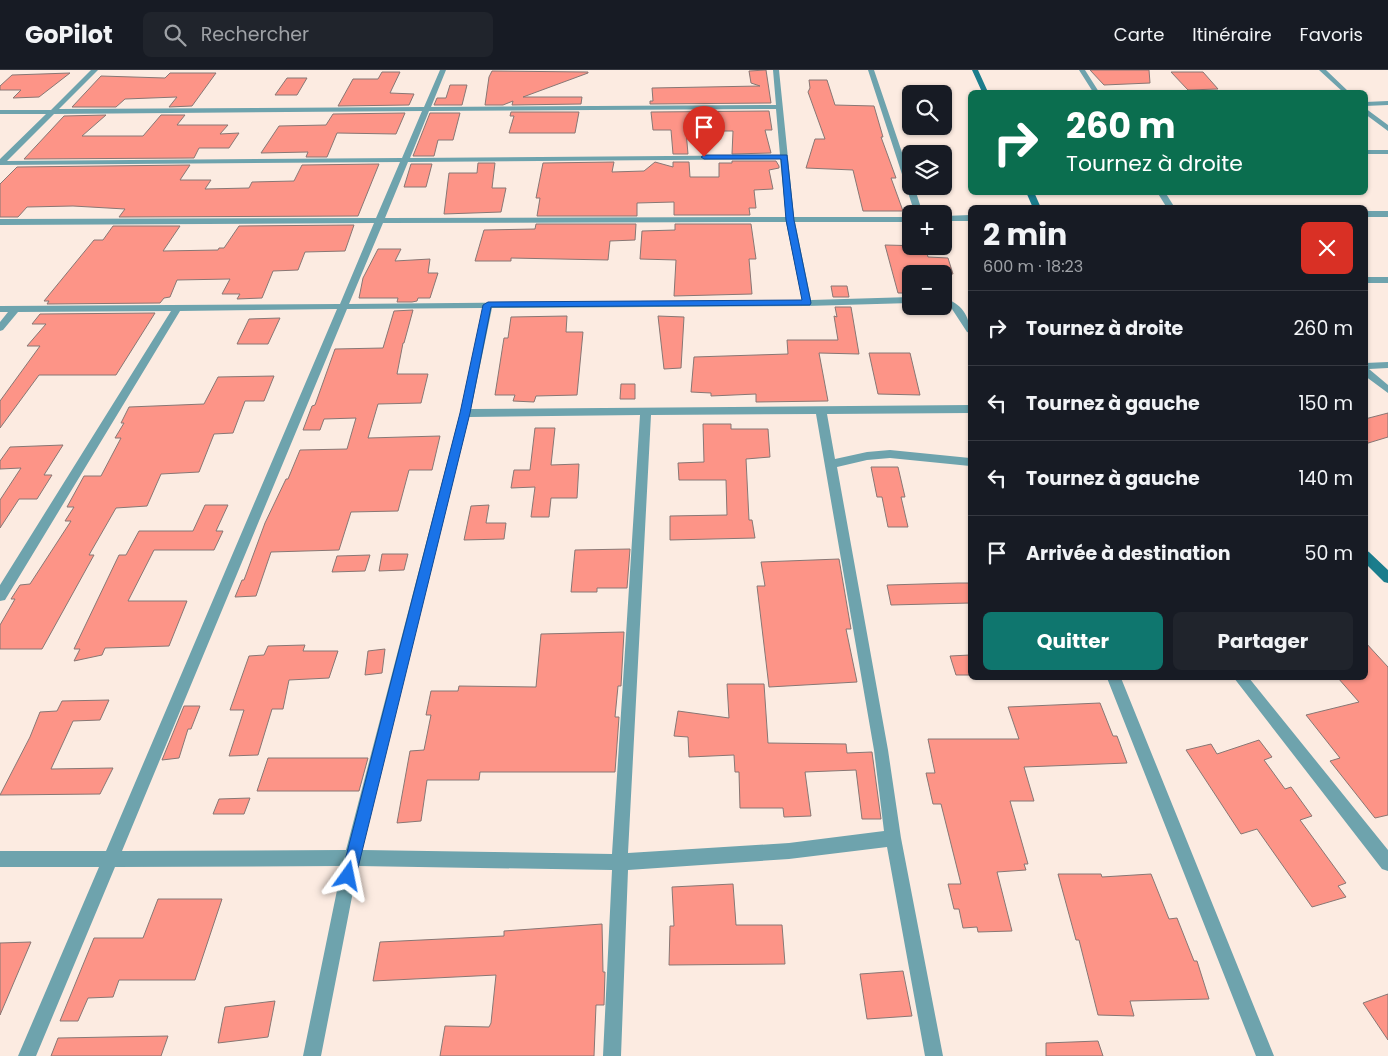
<!DOCTYPE html>
<html lang="fr">
<head>
<meta charset="utf-8">
<style>
	body { margin:0; font-family:Poppins,sans-serif; background:#20242c; color:#f1f3f6; height:100vh; display:flex; flex-direction:column; font-size:19px; white-space:nowrap }
	* { box-sizing:border-box; margin:0 }
	p { font-size:16px; color:#9ea1a6 }
	.icon { flex:none; width:28px; height:28px; fill:none; stroke:currentColor; stroke-width:2; stroke-linecap:round; stroke-linejoin:round }
	.map { position:relative; flex:1; overflow:hidden }
	.side { position:absolute; left:968px; top:135px; width:400px; height:475px; display:flex; flex-direction:column; background:#171b24; border-radius:8px; box-shadow:0 1px 4px #0004 }
	.side>* { flex:none }
	.hud { position:absolute; left:968px; top:20px; width:400px; height:105px; border-radius:8px; box-shadow:0 1px 4px #0004; background:#0b6e4f; color:#fff; overflow:hidden }
	.fabs { position:absolute; left:902px; top:15px; display:grid; gap:10px }
	.fabs a { display:grid; place-items:center; width:50px; height:50px; border-radius:8px; background:#171b24; box-shadow:0 1px 4px #0004; font-size:25px }
	.pin { position:absolute; display:grid; place-items:center; width:42px; height:42px; color:#fff; margin:-51px -21px; border-radius:50% 50% 50% 0; rotate:-45deg; box-shadow:0 0 5px #0007 }
	.pin .icon { rotate:45deg }
	.me { position:absolute; width:55px; margin:-28px; rotate:12deg; stroke-linejoin:round; filter:drop-shadow(0 0 4px #0008) }
	.turn { display:flex; align-items:center; gap:18px; height:105px; padding:0 15px; font-size:22px }
	.turn .icon { width:65px; height:65px; stroke-width:2.5 }
	.turn b { display:block; font-size:35px; line-height:42px }
	.round { display:grid; place-items:center; flex:none; width:52px; height:52px; border-radius:8px; background:#20242c }
	.summary { display:flex; align-items:center; justify-content:space-between; height:85px; padding:0 15px }
	h1 { font-size:30px; font-weight:700; line-height:38px }
	.cta { display:flex; gap:10px; margin-top:auto; padding:10px 15px }
	.cta a { flex:1; height:58px; border-radius:8px; background:#0f766e; color:#fff; font-size:20px; font-weight:700; line-height:58px; text-align:center }
	.cta a+a { background:#20242c; color:#f1f3f6 }
	ul { padding:0; list-style:none }
	li { display:flex; align-items:center; gap:15px; height:75px; padding:0 15px; border-top:1px solid #363941 }
	li div { flex:1 }
	li b { display:block; font-size:19px }
	li em { font-style:normal }
	header { display:flex; align-items:center; gap:30px; box-sizing:border-box; height:70px; padding:0 25px; background:#171b24; border-bottom:1px solid #363941 }
	header strong { font-size:24px }
	nav { display:flex; gap:28px; margin-inline-start:auto; font-size:18px }
	.search { width:350px; height:45px; background:#20242c; display:flex; align-items:center; gap:12px; box-sizing:border-box; padding:0 18px; border-radius:8px; color:#9ea1a6; font-size:19px }
	.map>svg:first-child { display:block }
	.building { fill:#fd9487; stroke:#887774 }
	.lines { fill:none; stroke-linecap:round; stroke-linejoin:round }
	.street { fill:#6ea3ad; fill-rule:evenodd }
	.secondary { fill:#1b7d8c; fill-rule:evenodd }
	.route { fill:#1a73e8; stroke:#114b97 }
</style>
</head>
<body>
<header>
<strong>GoPilot</strong>
<div class="search"><svg class="icon" aria-label="search" viewBox="0 0 24 24"><circle cx="10" cy="10" r="6"/><path d="M15 15l6 6"/></svg>Rechercher</div>
<nav><a>Carte</a><a>Itinéraire</a><a>Favoris</a></nav>
</header>
<div class="map">
<svg width="1388" height="986" viewBox="0 0 1388 986">
	<rect width="100%" height="100%" fill="#fcebe1"/>
	<path class="building" d="M766,0L771,33L650,34V31H653L652,18L760,16L751,13L749,1Z
		M1090,0H1149L1150,13L1104,15Z
		M492,1L588,2V3L523,27H582L581,34L512,35L513,31L503,35H485L489,7Z
		M382,2H400L390,23L414,24L409,35L338,36L353,9H378Z
		M1171,2H1203L1218,19L1188,20Z
		M70,3L39,27L13,28L21,20H0V16L12,5Z
		M170,3H216L192,36L169,37L177,27L125,29L116,37H72L101,6L165,8Z
		M287,8H307L297,25H275Z
		M809,10H827L835,35L874,36L883,67H881L896,108H891L903,141H863L853,100L806,98L815,69H825L808,22L810,18Z
		M450,15H467L462,35H434L437,28H446Z
		M769,41L772,60H765L771,83L732,84L733,61H686L688,84H673L671,60H653L651,42Z
		M511,42H579L575,63H509L514,46H510Z
		M405,43L396,64L337,63L327,87H306L308,82L261,83L279,56L326,55L333,44Z
		M430,43H460L453,70H438L434,86H413Z
		M106,45L82,66H143L161,45H185L177,55H228L220,64L239,63L229,78H199L194,88L24,89L64,46Z
		M732,91H776L779,96V98L769,100L773,119L754,120L756,138H749L750,145H674V132L637,133V146H537L540,128H536L543,93L614,92L612,102L644,101L655,92L673,97V92H689L690,107H719V93H732Z
		M478,93H495L492,118H506L501,142L444,144L449,103H477Z
		M379,94L358,146L119,147L125,139L73,136L27,137L18,147H0V114L17,97L190,95L180,110H211L205,119L249,118L252,112L294,111L302,95Z
		M411,94H432L426,117H404Z
		M536,154H636L635,170L610,171L608,190L511,188V191H475L484,160L535,159Z
		M675,154H751L756,189H749L752,224L674,226L676,190L640,189L642,161L675,160Z
		M354,155L345,181L305,182L298,200L273,201L262,228L237,229L240,224H222L230,209L177,210L170,227L164,228L160,233L47,234L49,231H44L94,170H103L113,156H180L163,181L218,180L219,178H224L239,156Z
		M885,175L925,176L928,187L948,188L953,204H911V223H898Z
		M378,179H401L395,191L430,189L428,203H438L430,228H418L417,231L412,232H397L398,228H359L363,208Z
		M831,216H847L849,227H833Z
		M835,237H851L859,284L819,283L828,331L756,332V324L711,326V323L691,322L694,287L788,284L787,270H838L834,246L837,247Z
		M413,240L404,273H403L397,304H428L421,333L378,334L368,368L440,366L432,400H409L398,441L351,442L339,480L271,482L256,526L235,527L242,510H244L265,453L286,409H288L300,380L347,379L356,348L324,349L320,360H303L312,336L315,335L335,279L383,278L394,241Z
		M155,243L116,305H39L0,358V331L40,276H27L46,254H32L40,244Z
		M567,246L566,262H583L577,325L536,326L534,332L513,331L515,325H495L504,268H508L511,247Z
		M658,246L684,247L681,298L664,299Z
		M280,248L268,274H237L249,249Z
		M869,283H910L920,325L878,324Z
		M274,306L264,331H245L233,363L214,364L199,402L161,404L147,436L116,438L89,485H94L42,579H0V555L15,529H11L20,515L30,514L71,451H65L74,437H67L84,406H101L121,368H115L124,353H121L129,337L204,334L218,307Z
		M621,314H635V329H620Z
		M1388,343V367L1365,374V349Z
		M703,354H731V359H768L770,387L746,389L749,450H752L755,468L670,470V446L727,445L726,410H679L678,393L704,392Z
		M535,358H555L551,395L579,394L577,428H551L549,447H531L535,417L511,418L514,400H530Z
		M63,375L44,405H52L37,429H19L0,458V430L21,398L0,399V391L10,377Z
		M871,397H898L905,427H901L908,457H888L882,427H877Z
		M205,435H228L216,461H223L214,480H154L128,531H187L169,576L105,578L102,585L74,591L80,579H74L119,485H126L139,461H193Z
		M489,435L486,453H506L504,469L464,470L471,436Z
		M630,479L627,518H597V522H571L575,480Z
		M382,484H408L404,500L379,501Z
		M370,485L365,501L332,502L337,486Z
		M839,489L851,559H846L857,612L769,617L757,516H765L761,492Z
		M958,513H970V533L891,535L887,515Z
		M624,562L621,616H618L615,647H619L615,702H480L479,710H427L421,751L397,753L410,681L424,680L431,645H426L431,621H458L459,616L536,617L541,564Z
		M1365,572L1388,597V745L1375,748L1330,691L1340,688L1306,645L1359,632L1338,608H1365Z
		M305,575L303,581H338L329,608L289,610L283,639H272L258,685L229,686L244,640H230L249,586L264,585L268,576Z
		M385,579L382,603L365,605L368,581Z
		M970,585V605H956L950,586Z
		M727,614H764L768,673L846,674L847,683L872,682L881,749H862L856,700L805,702L811,746L784,747L783,738H740L739,702H735L734,685L689,687L688,667L674,666L678,641L729,648Z
		M109,630L100,650L73,651L51,699L113,698L100,724L0,725L30,667L40,642L57,641L62,631Z
		M1100,633L1113,666H1117L1127,693L1024,697L1034,731H1010L1028,794H1024L1026,800L997,802L1012,861L978,862L977,857L963,858L959,839H954L948,814H961L941,734H933L926,703H935L928,669H1019L1008,637Z
		M184,636H200L191,659H188L179,688L162,690Z
		M1259,670L1272,687L1264,690L1285,719L1291,717L1312,746L1300,750L1346,813L1338,816L1346,827L1312,837L1257,759L1241,764L1186,680L1211,674L1217,684Z
		M268,688H368L359,721H257Z
		M250,728L244,744H213L219,729Z
		M1058,804H1101L1102,807L1151,804L1169,849L1177,848L1194,891H1197L1209,929L1130,931L1134,946L1098,945L1079,870H1076Z
		M733,814L736,855H782L785,894L669,895L670,856H674L672,817Z
		M158,829H222L195,910H119L113,927L88,928L78,951H60L94,868H143Z
		M602,854L603,902H605L604,935H596L594,986H440L445,956L489,957L491,953L496,905L373,911L380,872L504,866V861Z
		M31,872L0,945V873Z
		M903,901L912,946L867,949L860,904Z
		M1388,924V970L1363,933Z
		M275,931L268,967L218,973L225,937Z
		M168,966L161,986H51L58,968Z
		M1098,971L1103,986H1046V973Z"/>
	<g class="lines">
		<path class="street" d="M91,0H98L59,39L424,37L440,0H446L431,37L776,35L773,0H779L794,147H911V152H795L811,230L911,227V233L807,236L492,238L471,339L970,335V343L827,344L835,389L867,382L890,380L970,388V396L890,388L867,390L837,397L888,680L901,768L943,986H925L887,777L789,789L628,800L621,986H603L612,800L358,796L321,986H303L342,796L115,797L36,986H18L99,797H0V781H106L337,239L180,241L5,530L0,531V515L171,241L18,242L3,260L0,261V252L8,242H0V236L340,234L374,153L0,155V149L376,148L400,92L0,95V89L46,44H0V40H51ZM776,39L780,85L410,88L429,41ZM422,41L402,88L7,91L54,44ZM780,89L786,147L385,148L408,92ZM786,152L802,230L349,234L383,153ZM483,238L460,343L346,780L122,781L347,239ZM816,344L874,680L884,761L789,773L628,783L651,345ZM640,345L612,784L362,780L469,347Z
			M868,0H874L911,109V116H914L923,144H915Z
			M1079,0H1085L1099,22H1093Z
			M1319,0H1326L1349,22H1343Z
			M1388,31V35L1365,36V32Z
			M1365,38L1388,55V61L1365,44Z
			M1365,80H1388V84H1365Z
			M1157,122H1165L1175,138H1167Z
			M1365,141H1388V147H1365Z
			M970,145V151H944V146Z
			M1365,207H1388V213H1365Z
			M944,228C961,233 970,246 970,263L967,262L952,239L944,235Z
			M1388,292V298L1369,299L1388,315V323L1365,306V293Z
			M1107,608H1121L1274,986H1256Z
			M1234,608H1249L1388,780V801L1382,799Z"/>
		<path class="secondary" d="M972,0H978L988,22H982Z
			M1026,122H1034L1041,138H1033Z
			M1365,480L1369,482L1388,500V513L1384,512L1365,493Z"/>
	</g>
	<path class="route" d="M787,85L794,150L811,233L810,235L491,237L470,343L356,806L353,811L348,813L343,811L341,806L460,343L483,235L488,232L802,230L786,150L781,89H704L701,87L704,85Z"/>
</svg>
<div class="fabs">
<a><svg class="icon" aria-label="search" viewBox="0 0 24 24"><circle cx="10" cy="10" r="6"/><path d="M15 15l6 6"/></svg></a>
<a><svg class="icon" aria-label="layers" viewBox="0 0 24 24"><path d="M12 4l9 5-9 5-9-5zM3 14l9 5 9-5"/></svg></a>
<a>+</a>
<a>−</a>
</div>
<div class="pin" style="left:704px;top:87px;background:#d93025"><svg class="icon" aria-label="arrive" viewBox="0 0 24 24"><path d="M6 21V4h12l-3 4 3 4H6"/></svg></div>
<svg class="me" style="left:348px;top:806px" viewBox="-20 -20 40 40"><path d="M0-17L14 15 0 8-14 15z" fill="#1a73e8" stroke="#fff" stroke-width="4"/></svg>
<div class="hud">
<div class="turn"><svg class="icon" aria-label="right" viewBox="0 0 24 24"><path d="M7 20v-9h11M14 6l5 5-5 5"/></svg><div><b>260 m</b>Tournez à droite</div></div>
</div>
<section class="side">
<div class="summary"><div><h1>2 min</h1><p>600 m · 18:23</p></div><a class="round" style="background:#d93025;color:#fff"><svg class="icon" aria-label="close" viewBox="0 0 24 24"><path d="M6 6l12 12M18 6L6 18"/></svg></a></div>
<ul>
<li><svg class="icon" aria-label="right" viewBox="0 0 24 24"><path d="M7 20v-9h11M14 6l5 5-5 5"/></svg><div><b>Tournez à droite</b></div><em>260 m</em></li>
<li><svg class="icon" aria-label="left" viewBox="0 0 24 24"><path d="M17 20v-9H6M10 6l-5 5 5 5"/></svg><div><b>Tournez à gauche</b></div><em>150 m</em></li>
<li><svg class="icon" aria-label="left" viewBox="0 0 24 24"><path d="M17 20v-9H6M10 6l-5 5 5 5"/></svg><div><b>Tournez à gauche</b></div><em>140 m</em></li>
<li><svg class="icon" aria-label="arrive" viewBox="0 0 24 24"><path d="M6 21V4h12l-3 4 3 4H6"/></svg><div><b>Arrivée à destination</b></div><em>50 m</em></li>
</ul>
<div class="cta"><a>Quitter</a><a>Partager</a></div>
</section>
</div>
</body>
</html>
